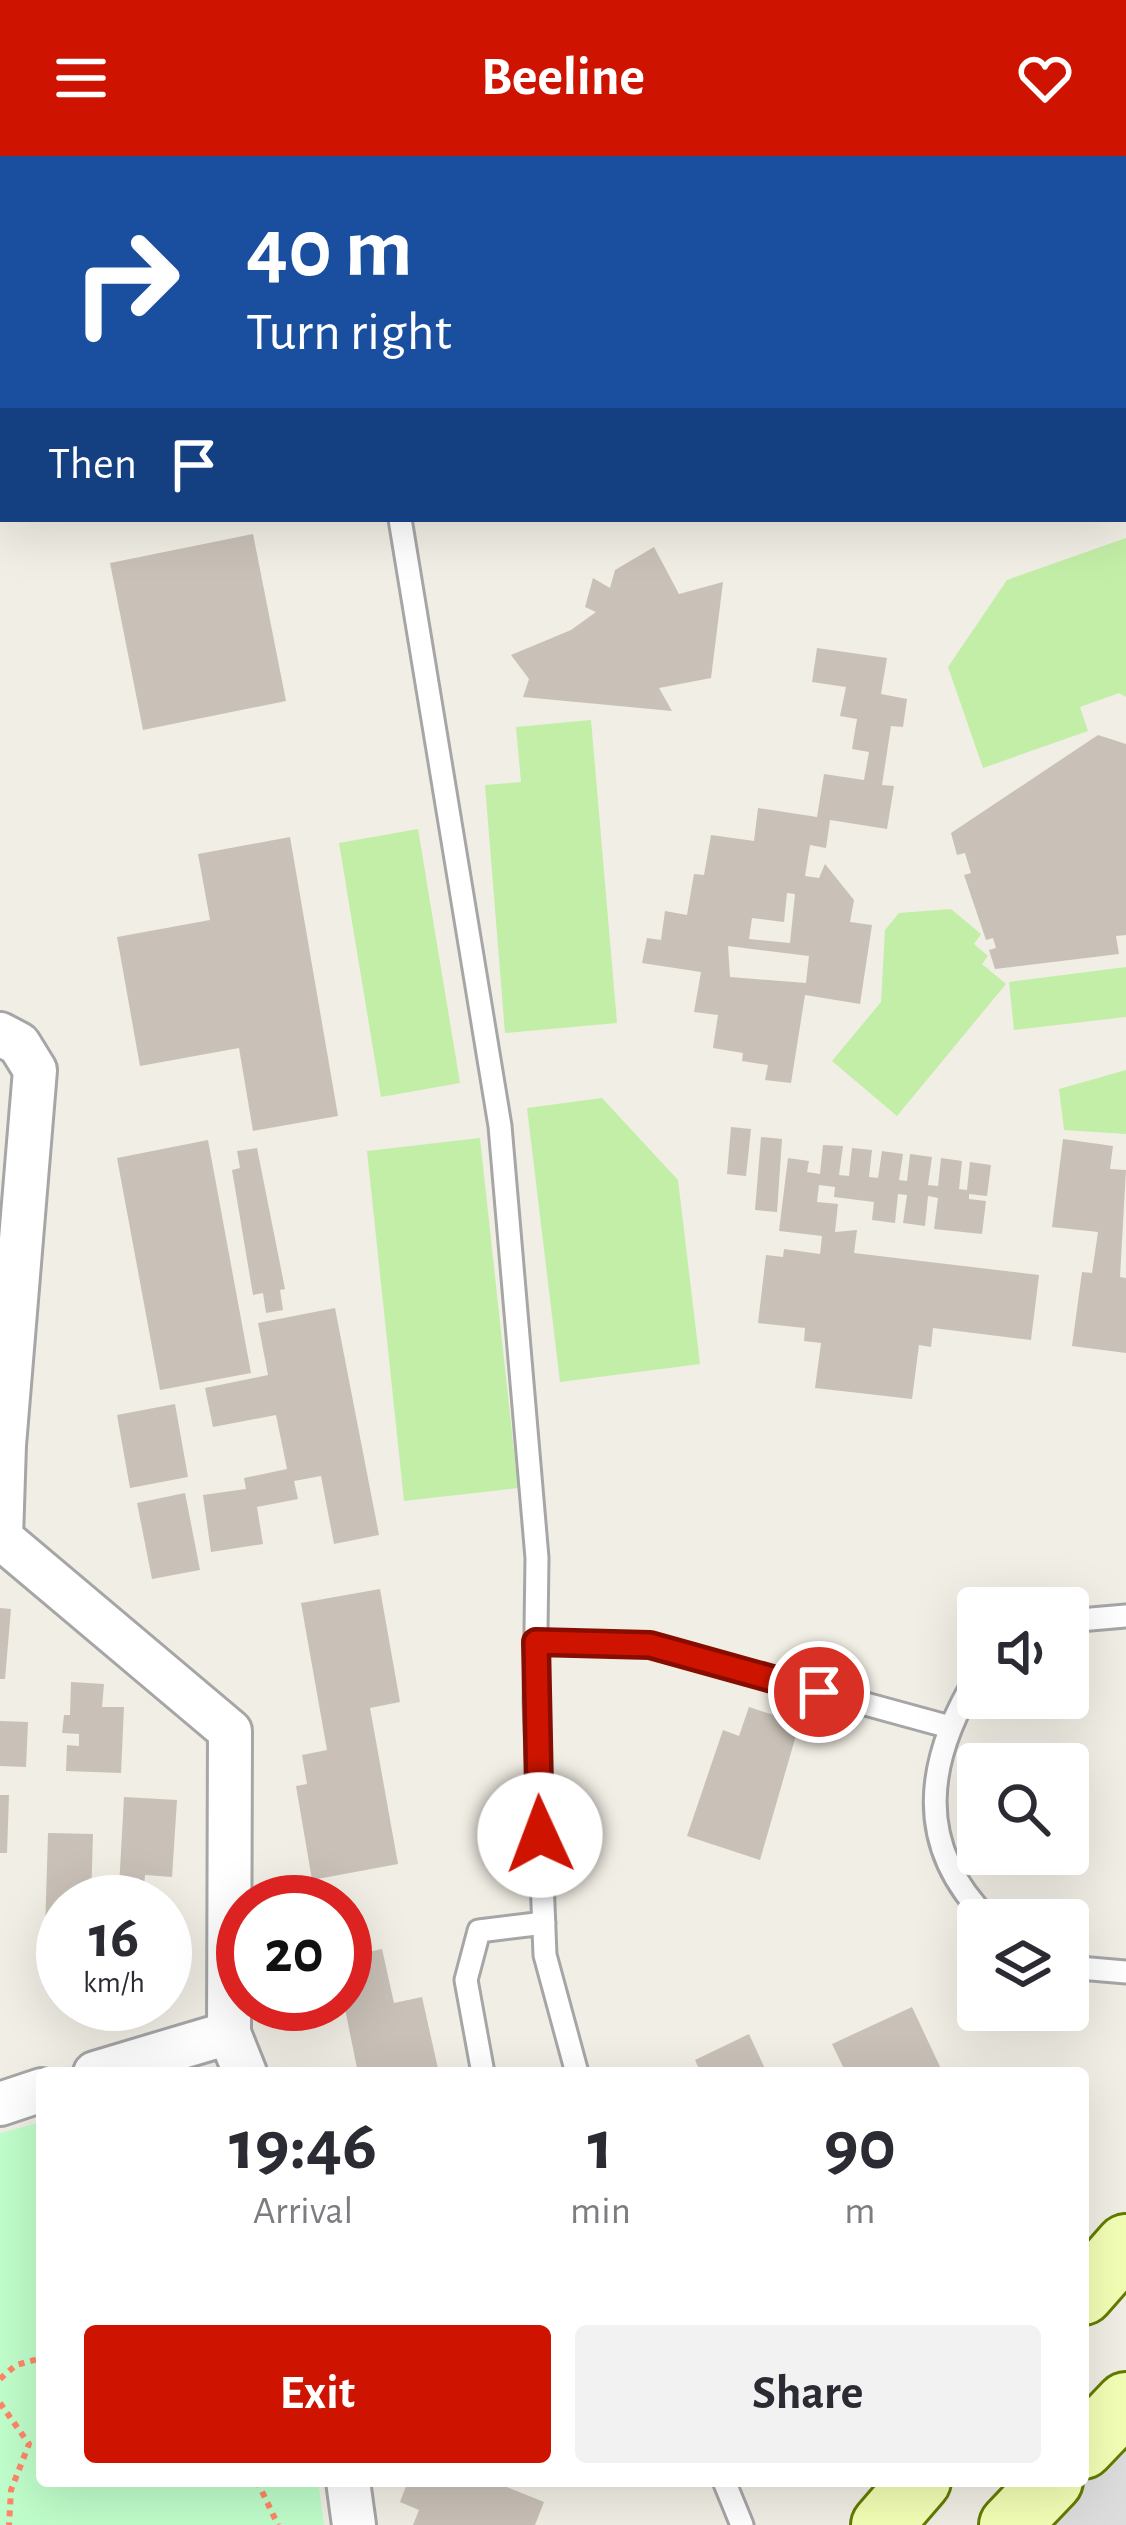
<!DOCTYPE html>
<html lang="en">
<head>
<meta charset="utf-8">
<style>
	body { margin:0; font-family:"Alegreya Sans",sans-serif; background:#f2f2f3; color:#2b2b33; height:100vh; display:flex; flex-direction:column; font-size:45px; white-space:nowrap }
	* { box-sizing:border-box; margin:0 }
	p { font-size:39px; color:#7c7c81 }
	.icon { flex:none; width:66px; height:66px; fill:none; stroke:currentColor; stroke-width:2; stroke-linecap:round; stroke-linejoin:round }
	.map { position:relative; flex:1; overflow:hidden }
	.details { position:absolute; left:36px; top:1911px; width:1053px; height:420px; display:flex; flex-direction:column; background:#fff; border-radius:12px; box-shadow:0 12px 48px #0002 }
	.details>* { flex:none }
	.hud { position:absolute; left:0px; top:0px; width:1128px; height:366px; box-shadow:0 12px 48px #0002; background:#1a4fa0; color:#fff; overflow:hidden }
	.buttons { position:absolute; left:957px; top:1431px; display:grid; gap:24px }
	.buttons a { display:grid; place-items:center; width:132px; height:132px; border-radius:12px; background:#fff; box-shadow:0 12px 48px #0002; font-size:60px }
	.speed { position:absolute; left:36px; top:1719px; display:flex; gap:24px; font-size:60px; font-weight:700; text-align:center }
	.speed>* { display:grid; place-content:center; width:156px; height:156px; border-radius:50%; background:#fff; box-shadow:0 12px 48px #0002; line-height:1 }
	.speed small { font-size:30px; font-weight:400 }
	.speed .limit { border:18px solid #d22; background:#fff; color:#111 }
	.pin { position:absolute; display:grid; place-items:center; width:102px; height:102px; color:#fff; margin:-51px; border:6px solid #fff; border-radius:50%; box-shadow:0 3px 12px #0007 }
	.me { position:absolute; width:132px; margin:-66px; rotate:358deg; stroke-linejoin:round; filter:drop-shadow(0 0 9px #0008) }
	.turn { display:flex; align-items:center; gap:42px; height:252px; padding:0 48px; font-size:54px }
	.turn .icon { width:156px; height:156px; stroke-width:2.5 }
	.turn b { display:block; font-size:84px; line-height:102px }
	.then { display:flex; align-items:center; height:114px; padding:0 48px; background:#0003; gap:24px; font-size:45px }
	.eta { display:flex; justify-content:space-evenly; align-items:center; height:204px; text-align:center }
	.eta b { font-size:72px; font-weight:700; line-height:84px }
	.primary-button { display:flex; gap:24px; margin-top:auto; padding:24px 48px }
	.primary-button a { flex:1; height:138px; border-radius:12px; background:#ce1400; color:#fff; font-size:48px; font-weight:700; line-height:138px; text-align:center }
	.primary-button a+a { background:#f2f2f3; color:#2b2b33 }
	header { display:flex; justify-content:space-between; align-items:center; height:156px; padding:0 48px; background:#ce1400; color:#fff; font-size:54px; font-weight:700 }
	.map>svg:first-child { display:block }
	.residential { fill:#dddcdc }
	.grass { fill:#c3eea7 }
	.park { fill:#bffdca }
	.building { fill:#c9c1b7; fill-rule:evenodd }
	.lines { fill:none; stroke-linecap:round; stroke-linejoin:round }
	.service-casing { stroke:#a6a6a6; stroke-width:27 }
	.minor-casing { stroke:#a6a6a6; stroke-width:48 }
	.secondary-casing { stroke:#627c00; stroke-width:66 }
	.path { stroke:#ff8667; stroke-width:6; stroke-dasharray:6 6; stroke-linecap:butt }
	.service { stroke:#fff; stroke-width:21 }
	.minor { stroke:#fff; stroke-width:42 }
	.secondary { stroke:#f3feb5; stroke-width:60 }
	.route-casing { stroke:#860d00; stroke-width:30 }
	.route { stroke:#ce1400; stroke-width:21 }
</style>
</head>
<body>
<header><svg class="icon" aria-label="menu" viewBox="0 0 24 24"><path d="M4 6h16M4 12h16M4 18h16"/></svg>Beeline<svg class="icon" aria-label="heart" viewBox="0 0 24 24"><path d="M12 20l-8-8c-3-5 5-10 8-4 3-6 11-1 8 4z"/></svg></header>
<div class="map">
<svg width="1126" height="2369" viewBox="0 0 1126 2369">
	<rect width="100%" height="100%" fill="#f1eee5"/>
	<path class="residential" d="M1126,2272V2369H1001L1053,2325H1083V2303Z"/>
	<path class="grass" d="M1126,382V541L1119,537L1080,551L1088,575L983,612L948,511L1007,424Z
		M591,564L617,867L505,877L485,629L521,626L516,571Z
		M418,673L460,927L381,941L339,687Z
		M951,753L981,778L974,788L988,800L982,808L1006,828L897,960L832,905L881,846L885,774L899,757Z
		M1126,811V861L1014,874L1009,826Z
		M1126,914V978L1064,974L1059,933Z
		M602,942L678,1024L700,1208L560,1226L527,952Z
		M480,982L518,1332L404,1345L367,995Z"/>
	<path class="park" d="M42,1966V2325H318L324,2369H0V1977Z"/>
	<path class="building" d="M253,378L286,545L143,574L110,407Z
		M654,391L679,438L723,426L711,522L659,532L672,555L523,541L529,523L511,499L571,474L596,456L585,451L593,422L610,432L615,414Z
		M817,492L887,502L881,538L907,543L903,571L891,570L882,629L894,630L887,673L830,664L826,692L810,689L805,720L819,722L825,708L854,744L850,766L872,769L860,848L805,839L791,927L765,924L768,909L742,905L743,897L713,892L718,859L694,856L701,816L642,807L647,782L661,784L665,755L687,759L694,718L704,719L711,679L754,685L758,652L817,661L824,618L864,624L869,596L852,593L857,563L840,560L846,531L812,526ZM787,737L795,738L790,787L749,783L752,762L784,766ZM728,790L809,800L806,827L730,821Z
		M1098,579L1126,588V779L1116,780L1119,798L995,813L989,794L996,792L993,782L986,784L964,719L971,717L965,697L957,699L951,677Z
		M290,681L338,960L253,975L239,892L140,910L117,781L210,764L198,698Z
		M731,971L751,973L746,1020L727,1018Z
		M761,981L782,983L777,1056L755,1054Z
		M1063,983L1113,990L1110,1013L1126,1014L1120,1121L1126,1122V1197L1072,1190L1082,1116L1092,1117L1098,1076L1052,1071Z
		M208,984L251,1217L160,1234L117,1002Z
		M823,989L843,990L839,1019L849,1020L852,992L872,994L869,1021L878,1022L882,995L903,998L899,1024L907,1025L910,998L932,1001L928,1029L938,1030L941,1002L962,1005L959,1033L967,1034L970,1006L991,1009L987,1040L969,1038V1043L986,1045L982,1078L934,1073L938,1042L928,1040L925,1070L903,1067L907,1039L898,1038L895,1067L872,1064L874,1046L834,1041L835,1031L819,1029L817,1046L838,1048L835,1076L857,1074L854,1097L1039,1119L1031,1184L933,1172L931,1191L919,1189L912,1243L815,1232L821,1187L804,1185L805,1172L758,1167L766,1099L783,1101L784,1093L820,1098L822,1080L779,1075L788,1002L809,1005L807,1016L820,1018Z
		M257,992L285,1133L280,1134L283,1154L266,1157L263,1137L253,1139L232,1014L240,1012L237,995Z
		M335,1152L379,1379L334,1388L321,1320L294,1325L298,1343L257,1351L263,1388L211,1396L203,1339L246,1333L244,1322L287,1313L276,1259L213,1271L205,1232L268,1219L258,1167Z
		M175,1248L188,1321L130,1332L117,1259Z
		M185,1337L200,1414L152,1423L137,1347Z
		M380,1433L400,1546L370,1552L398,1708L312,1724L296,1630L307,1628L302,1599L327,1594L301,1447Z
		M0,1452L11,1453L5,1523H0Z
		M71,1526L104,1528L102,1551H124L121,1617L66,1615L67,1589L79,1590V1578L62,1577L64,1559H70Z
		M749,1551L792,1565L789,1574L797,1576L760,1704L687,1680L723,1574L739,1580Z
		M0,1565L28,1566L26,1611L0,1610Z
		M0,1639H9L7,1697H0Z
		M124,1641L177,1644L172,1721L145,1719L144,1732L119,1731Z
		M48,1677L93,1678L91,1746H63V1774H45Z
		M382,1793L394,1847L422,1841L439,1917H358L344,1848L345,1801Z
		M912,1851L943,1917H865L862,1912L846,1917L832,1888Z
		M749,1878L767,1917H701L695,1904Z
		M408,2325H492L544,2346L535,2369H413L419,2354L400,2346Z"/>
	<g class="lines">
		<defs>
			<path id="service" d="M467,3V0
				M1125,336H1126
				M400,363L500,970L537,1402L535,1546L545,1799L577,1917
				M1068,1465L1126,1460
				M536,1486L650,1489L946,1570
				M978,1519C926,1603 912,1688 989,1764
				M1068,1811L1126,1816
				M483,1917L466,1824L479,1775L544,1767
				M724,2325L742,2369"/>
			<path id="minor" d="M0,878L19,888L35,914L4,1289L1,1382L230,1575L229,1877
				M95,1917L229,1877L245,1917
				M0,1948L42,1934
				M348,2325L354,2369"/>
			<path id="secondary" d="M1083,2138L1126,2089
				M1083,2292L1126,2247
				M882,2369L920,2325
				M1010,2369L1052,2325"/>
		</defs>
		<use href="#service" class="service-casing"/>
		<use href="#minor" class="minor-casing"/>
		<use href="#secondary" class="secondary-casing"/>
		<path class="path" d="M0,2223L16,2209L42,2202
			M0,2247L29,2288L11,2334L9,2369
			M257,2325L278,2369"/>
		<use href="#service" class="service"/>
		<use href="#minor" class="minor"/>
		<use href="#secondary" class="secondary"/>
	</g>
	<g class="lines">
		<defs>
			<path id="route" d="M540,1679L536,1486L650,1489L819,1536"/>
		</defs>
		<use href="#route" class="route-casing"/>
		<use href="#route" class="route"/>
	</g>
</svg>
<div class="buttons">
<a><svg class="icon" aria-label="sound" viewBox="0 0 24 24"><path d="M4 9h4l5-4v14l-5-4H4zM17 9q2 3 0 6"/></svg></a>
<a><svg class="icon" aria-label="search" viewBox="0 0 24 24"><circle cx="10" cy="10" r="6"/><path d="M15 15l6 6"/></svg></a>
<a><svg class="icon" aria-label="layers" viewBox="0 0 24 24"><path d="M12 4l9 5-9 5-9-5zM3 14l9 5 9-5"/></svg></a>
</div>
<div class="speed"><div>16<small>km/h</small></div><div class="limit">20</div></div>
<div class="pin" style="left:819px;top:1536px;background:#d93025"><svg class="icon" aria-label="arrive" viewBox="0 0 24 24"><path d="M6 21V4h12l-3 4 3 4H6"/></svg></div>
<svg class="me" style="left:540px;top:1679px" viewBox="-20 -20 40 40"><circle r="19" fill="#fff"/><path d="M0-13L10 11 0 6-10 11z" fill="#ce1400"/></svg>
<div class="hud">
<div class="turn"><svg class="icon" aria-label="right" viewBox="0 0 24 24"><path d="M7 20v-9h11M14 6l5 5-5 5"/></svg><div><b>40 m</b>Turn right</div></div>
<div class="then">Then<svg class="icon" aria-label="arrive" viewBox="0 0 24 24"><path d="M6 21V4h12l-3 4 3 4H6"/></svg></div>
</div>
<section class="details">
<div class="eta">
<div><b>19:46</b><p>Arrival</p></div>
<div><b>1</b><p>min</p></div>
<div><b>90</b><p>m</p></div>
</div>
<div class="primary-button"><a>Exit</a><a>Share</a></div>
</section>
</div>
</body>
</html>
